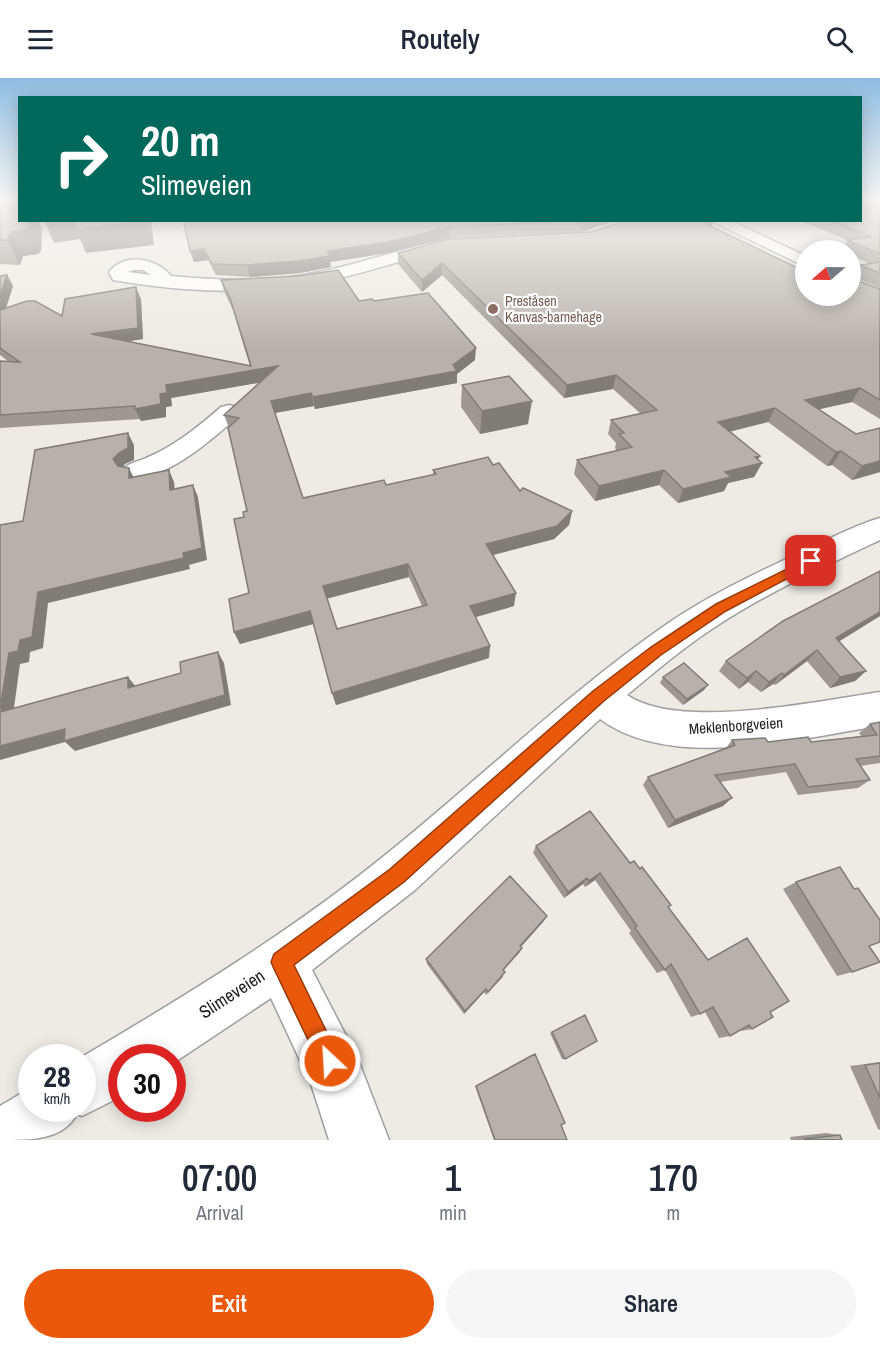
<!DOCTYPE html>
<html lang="en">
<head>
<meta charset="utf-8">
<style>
	body { margin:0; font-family:"Archivo Narrow",sans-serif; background:#f6f6f7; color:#1f2937; height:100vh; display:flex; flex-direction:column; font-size:22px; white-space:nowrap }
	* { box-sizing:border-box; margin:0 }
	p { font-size:20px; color:#747a83 }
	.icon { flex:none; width:33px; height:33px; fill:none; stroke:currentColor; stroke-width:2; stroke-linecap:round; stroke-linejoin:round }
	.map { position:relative; height:1062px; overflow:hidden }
	.side { display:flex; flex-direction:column; background:#fff; flex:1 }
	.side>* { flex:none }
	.hud { position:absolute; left:18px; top:18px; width:844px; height:126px; border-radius:0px; box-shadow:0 3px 15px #0003; background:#00695c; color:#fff; overflow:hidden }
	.needle { width:39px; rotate:250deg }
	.fabs { position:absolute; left:795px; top:162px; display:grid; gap:12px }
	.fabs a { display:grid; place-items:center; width:66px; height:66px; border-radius:50%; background:#fff; box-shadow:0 3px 15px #0003; font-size:30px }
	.speed { position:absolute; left:18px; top:966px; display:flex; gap:12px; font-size:30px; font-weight:700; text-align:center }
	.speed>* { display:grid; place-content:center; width:78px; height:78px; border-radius:50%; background:#fff; box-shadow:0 3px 15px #0003; line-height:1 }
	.speed small { font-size:15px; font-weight:400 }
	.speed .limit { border:9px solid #d22; background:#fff; color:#111 }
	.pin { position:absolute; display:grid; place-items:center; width:51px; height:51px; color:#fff; margin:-26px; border-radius:12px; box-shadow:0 3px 9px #0006 }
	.me { position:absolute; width:66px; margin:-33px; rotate:335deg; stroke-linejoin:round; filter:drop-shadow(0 0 4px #0008) }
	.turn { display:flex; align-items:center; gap:21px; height:126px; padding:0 24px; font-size:27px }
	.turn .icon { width:78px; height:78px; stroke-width:2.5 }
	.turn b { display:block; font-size:42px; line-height:51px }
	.eta { display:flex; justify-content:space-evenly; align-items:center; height:102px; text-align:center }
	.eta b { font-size:36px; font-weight:600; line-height:42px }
	.cta { display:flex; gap:12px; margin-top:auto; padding:12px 24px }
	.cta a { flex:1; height:69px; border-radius:36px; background:#ea580c; color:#fff; font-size:24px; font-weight:600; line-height:69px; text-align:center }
	.cta a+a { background:#f6f6f7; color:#1f2937 }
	header { display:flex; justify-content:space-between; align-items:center; height:78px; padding:0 24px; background:#fff; font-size:27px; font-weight:600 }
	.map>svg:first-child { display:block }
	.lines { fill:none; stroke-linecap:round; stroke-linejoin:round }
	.minor-casing { stroke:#9f9f9f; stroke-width:3 }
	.minor { fill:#fff; fill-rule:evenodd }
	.wall { fill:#9d9893; fill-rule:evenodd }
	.shaded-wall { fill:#807c78 }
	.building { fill:#b7b1ab; stroke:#807c78; stroke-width:1.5; fill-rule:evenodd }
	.route { fill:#ea580c; stroke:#983908; stroke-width:1.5 }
	.education-dot { fill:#8d6e63; stroke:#fff; stroke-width:2 }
	.labels { text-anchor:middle; stroke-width:4.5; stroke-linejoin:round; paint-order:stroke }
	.far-education-label { font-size:14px; fill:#785e54; stroke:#fff; text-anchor:start }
	.street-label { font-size:15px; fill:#1e1e1e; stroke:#fff }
	.near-street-label { font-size:18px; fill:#1e1e1e; stroke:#fff }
</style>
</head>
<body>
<header><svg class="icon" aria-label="menu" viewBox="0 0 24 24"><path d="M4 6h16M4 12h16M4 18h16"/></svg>Routely<svg class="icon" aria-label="search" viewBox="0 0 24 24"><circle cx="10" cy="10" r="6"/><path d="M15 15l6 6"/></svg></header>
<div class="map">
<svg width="880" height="1062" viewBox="0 0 880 1062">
	<rect width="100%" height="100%" fill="#eeebe5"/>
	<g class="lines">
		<defs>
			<path id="minor" d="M710,142H729L806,178V189Z
				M440,163L448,168L445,171C399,183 354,199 307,207C247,217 179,213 119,203L113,202L109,194C125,174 156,180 171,198C217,202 264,205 309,196C354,188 396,172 440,163ZM134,192H143L151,197L128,194Z
				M229,327L237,329L241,334L237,339C213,361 161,407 126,399L122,393C127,385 137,384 146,380C175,368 198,349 221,329Z
				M880,440V462C825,488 769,514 718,547C685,568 656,593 627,617C679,653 818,623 880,614V648C799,660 672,694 600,641L415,812L312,892L357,979L389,1062H329L311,1006L271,920L172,986V980H122V1018L82,1038L77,1036C63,1062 32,1062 0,1062V1028L32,1009V1030H82V980H80C184,919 290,854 384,778C479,702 566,616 667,546C708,518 754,496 799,475C826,463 852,448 880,440Z"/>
		</defs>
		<use href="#minor" class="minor-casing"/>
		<use href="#minor" class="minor"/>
	</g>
	<path class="wall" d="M880,122V210L855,200V202L880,211V341L852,324L818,331L856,356L880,350V394L852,402L832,387L827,388L768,344L730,353L762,385L754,399L728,405L724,413L678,425L659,407L595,423L574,396L577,382L617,373L615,370L616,365L608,356L611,342L641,336L613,311L564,320L442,197L422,214L398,186V175L591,154L711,149L806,218L855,197L860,187L870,186L850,177V172H842L848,162L798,142H861Z
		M0,123L20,142H38L42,151L41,173L38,176L23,178L20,187L0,186Z
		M183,142H618L581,154L449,160L388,175L330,184L331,189L300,195L250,199L216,197L208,182L194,184Z
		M7,197L13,208L6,230L62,238L141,221L143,261L128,263L250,288L233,232L224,213L221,202L359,223H374L475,282L457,296V305L315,331L314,328L275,335L303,420L386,407L433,397V392L493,387L520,413L572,433L569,447L554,461L493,477L514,528L475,539L489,580L336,627L313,546L240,566L234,554L249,515L244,439L247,433L229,350L224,337L261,304L171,320L172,328L166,329V339L141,343L140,341L0,350V283L9,284L0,277V198ZM409,499L422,528L337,551L327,520Z
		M462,307L528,346L480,356L461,329Z
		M880,493V538L839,563L866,593L855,603L830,610L807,583L775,607L773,606L761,614L748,604L739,611L719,593L726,583Z
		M663,599L704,612L683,627L660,605Z
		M880,644V685L860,688L870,702L858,710L798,717L786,694L720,704L723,728L668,750L643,707L648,699L726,670L732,662L768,664H811L861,658L859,655L870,646Z
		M536,768L630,785L668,829L708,882L747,860L770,934L752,951L741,953V952L730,958L719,960L705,934L700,936L691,939L665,892L657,895L629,855L631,853L595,802L585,809L583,806L564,820L533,775Z
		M796,804L869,868L852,894L837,898L783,811Z
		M547,838L543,844L521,869L522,870L519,875L503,892V899L486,917L484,914L464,936L427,886L426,881Z
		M585,937L565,981H562L550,955Z
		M535,976L567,1062H494L475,1008L531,977Z
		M880,984V1052L878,1051L850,988Z
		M826,1055L840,1057L842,1062H791L790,1059Z"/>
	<path class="shaded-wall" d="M30,142H38L42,151L41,173L38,176L23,178L20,187L7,162L11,154Z
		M44,142H151L154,167L86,175L80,161L54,165Z
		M584,142H618L581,154L582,143Z
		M713,143L710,153L702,144Z
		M449,149V160L388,175L330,184L331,189L300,195L250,199L247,187L327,173Z
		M204,171L208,182L194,184L190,173Z
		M442,185V197L422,214V202Z
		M7,197L13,208L0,248V218Z
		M136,209L141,221L143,261L97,268L91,256Z
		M476,270L475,282L457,296V305L315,331L313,319L453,287Z
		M278,288L281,301L171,320L172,328L166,329V339L141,343L135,331L160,316L166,307Z
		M616,297L613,311L564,320L567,307Z
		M860,310L852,324L798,336L805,322Z
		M311,315L314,328L274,335L271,323Z
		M532,323L528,346L480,356L482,333Z
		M775,330L768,344L713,358L718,344Z
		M128,355L134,367V382L125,386L120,393L113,381Z
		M841,373L832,387L827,388L836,374Z
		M760,378L756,386L762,385L754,399L728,405L724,413L678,425L683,411L725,394L755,379Z
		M880,383V394L852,402L862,388Z
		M129,390L135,402L129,400Z
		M169,392L174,404L176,424L170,412Z
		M664,392L659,407L595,423L599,408Z
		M193,407L198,419L207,482L189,487L190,491L48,525L43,570L30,574L29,584L20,586L12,644L0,634L9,575L20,562L38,514L183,475Z
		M572,433L569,447L554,461L485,479L486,466Z
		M408,486L409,499L326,521L323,508Z
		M516,515L514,528L469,541L470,528Z
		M310,533L313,546L240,566L234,554Z
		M880,534V538L827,571L836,560Z
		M490,568L489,580L336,627L332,615Z
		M817,572L807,583L775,607L784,597Z
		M218,574L224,585L231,627L75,673L65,664L0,682V668L65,651L75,660Z
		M756,593L748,604L739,611L747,600Z
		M866,593L855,603L830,610L840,599Z
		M782,595L773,606L761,614L769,604Z
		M128,599L137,610H128Z
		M708,607L704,612L683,627L687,621Z
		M732,720L723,728L668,750L675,742Z
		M600,795L595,802L585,809L589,803Z
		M587,800L583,806L564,820L568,814Z
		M547,838L543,844L517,873L520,868Z
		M522,870L519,875L500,896L503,892Z
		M486,911L484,914L464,936L465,933Z"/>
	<path class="building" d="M2,122H14L20,124V142H30L29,149L26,152L11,154L7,162H0V123Z
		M861,122H880V176L847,162L872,159L830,142H861Z
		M75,142H146V143L76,151Z
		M183,142H584L449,149L388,164L327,173L330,178L298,183L247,187L212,186L204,171L190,173Z
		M627,142H713L702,144L806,194V218H850V189L854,188L855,202L880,211V322L860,310L805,322L856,356L880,350V383L862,388L841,373L836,374L775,330L718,344L760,378L755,379L762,385L725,394L731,399L683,411L664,392L599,408L577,382L632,369L619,356L624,355L611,342L657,332L616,297L567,307L442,185L422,202L398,175L449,161L591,154Z
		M880,184V195L860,187Z
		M338,192L359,223L372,221L374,223L428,215L476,270L453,287L457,293L313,319L311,315L271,323L303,420L384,402L386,407L436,396L433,392L488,379L493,387L499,385L520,413L523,410L572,433L557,448L486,466L516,515L470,528L490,568L332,615L310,533L234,554L229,521L249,515L234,441L244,439L243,434L247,433L228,350L239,340L224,337L278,288L166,307L167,315L160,316L161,326L135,331V328L0,337V283L20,284L0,270V232L27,223H35L62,238L65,221L136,209L138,250L91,256L251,288L230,220L221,202L298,198ZM408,486L427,527L337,551L323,508Z
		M7,197L0,218V198Z
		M509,298L532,323L482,333L462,307Z
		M128,355V370L119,375L113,381L118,388L129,390V400L169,392L170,412L193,407L202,470L183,475L184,480L38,514L32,559L20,562L18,573L9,575L0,631V447L23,443L35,372Z
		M880,493V534L836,560L866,593L840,599L817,572L784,597L782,595L769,604L756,593L747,600L726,583L783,543Z
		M218,574L225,617L64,663L65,651L0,668V634L128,599V610L181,595L180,584Z
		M684,585L708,607L687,621L663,599Z
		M880,644V678L856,681L870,702L808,709L795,686L715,697L732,720L675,742L648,699L735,667L732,662L765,660L768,664L808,659L811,664L877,657L870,646Z
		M590,733L630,785L634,783L640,791L642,789L671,827L668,829L708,882L747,860L789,923L770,934L773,939L752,951L749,947L730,958L713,929L700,936L671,886L665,892L635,850L637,848L600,795L589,803L587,800L568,814L536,768Z
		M840,789L854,811L858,810L880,842V864L869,868L880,884L852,894L796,804Z
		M510,798L547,838L520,868L522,870L503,892L505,894L488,914L486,911L465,933L426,881Z
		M585,937L597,963L565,981L552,954Z
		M535,976L565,1045L561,1047L567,1062H495L476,1008Z
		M880,985V1020L865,987Z
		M840,1057L842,1062L804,1061Z"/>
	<linearGradient id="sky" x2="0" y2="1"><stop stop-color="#8fbde1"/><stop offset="0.45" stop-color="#f7f6f3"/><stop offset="1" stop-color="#f7f6f3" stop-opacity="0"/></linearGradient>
	<rect width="880" height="271" fill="url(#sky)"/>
	<path class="route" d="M811,479L815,480L817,483L815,486L726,533L661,577L604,623L404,804L294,887L341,983L338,991L330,995L322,991L274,891L271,884L274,876L390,791L593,613L651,569L716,526Z"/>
	<circle class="education-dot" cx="493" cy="231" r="6"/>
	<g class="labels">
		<g class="far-education-label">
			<text x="505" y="228">Preståsen<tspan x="505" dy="16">Kanvas-barnehage</tspan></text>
		</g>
		<g class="street-label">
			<text transform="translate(736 648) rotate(-4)" y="5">Meklenborgveien</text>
		</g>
		<g class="near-street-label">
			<text transform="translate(232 916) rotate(-33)" y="6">Slimeveien</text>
		</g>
	</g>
</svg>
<div class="fabs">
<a><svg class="needle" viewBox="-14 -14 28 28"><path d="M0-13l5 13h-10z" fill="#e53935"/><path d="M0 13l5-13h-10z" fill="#747a83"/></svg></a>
</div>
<div class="speed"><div>28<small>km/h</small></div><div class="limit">30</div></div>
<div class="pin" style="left:811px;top:483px;background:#d93025"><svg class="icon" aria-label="arrive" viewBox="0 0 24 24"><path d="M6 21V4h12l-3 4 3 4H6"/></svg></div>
<svg class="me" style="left:330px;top:983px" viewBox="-20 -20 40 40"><circle r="17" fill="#ea580c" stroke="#fff" stroke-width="3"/><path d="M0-11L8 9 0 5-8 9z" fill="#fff"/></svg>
<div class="hud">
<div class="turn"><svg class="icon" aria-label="right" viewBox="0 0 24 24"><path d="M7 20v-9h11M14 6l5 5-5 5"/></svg><div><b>20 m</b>Slimeveien</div></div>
</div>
</div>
<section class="side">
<div class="eta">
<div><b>07:00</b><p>Arrival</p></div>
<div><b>1</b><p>min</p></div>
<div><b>170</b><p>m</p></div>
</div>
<div class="cta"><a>Exit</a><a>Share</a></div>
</section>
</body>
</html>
